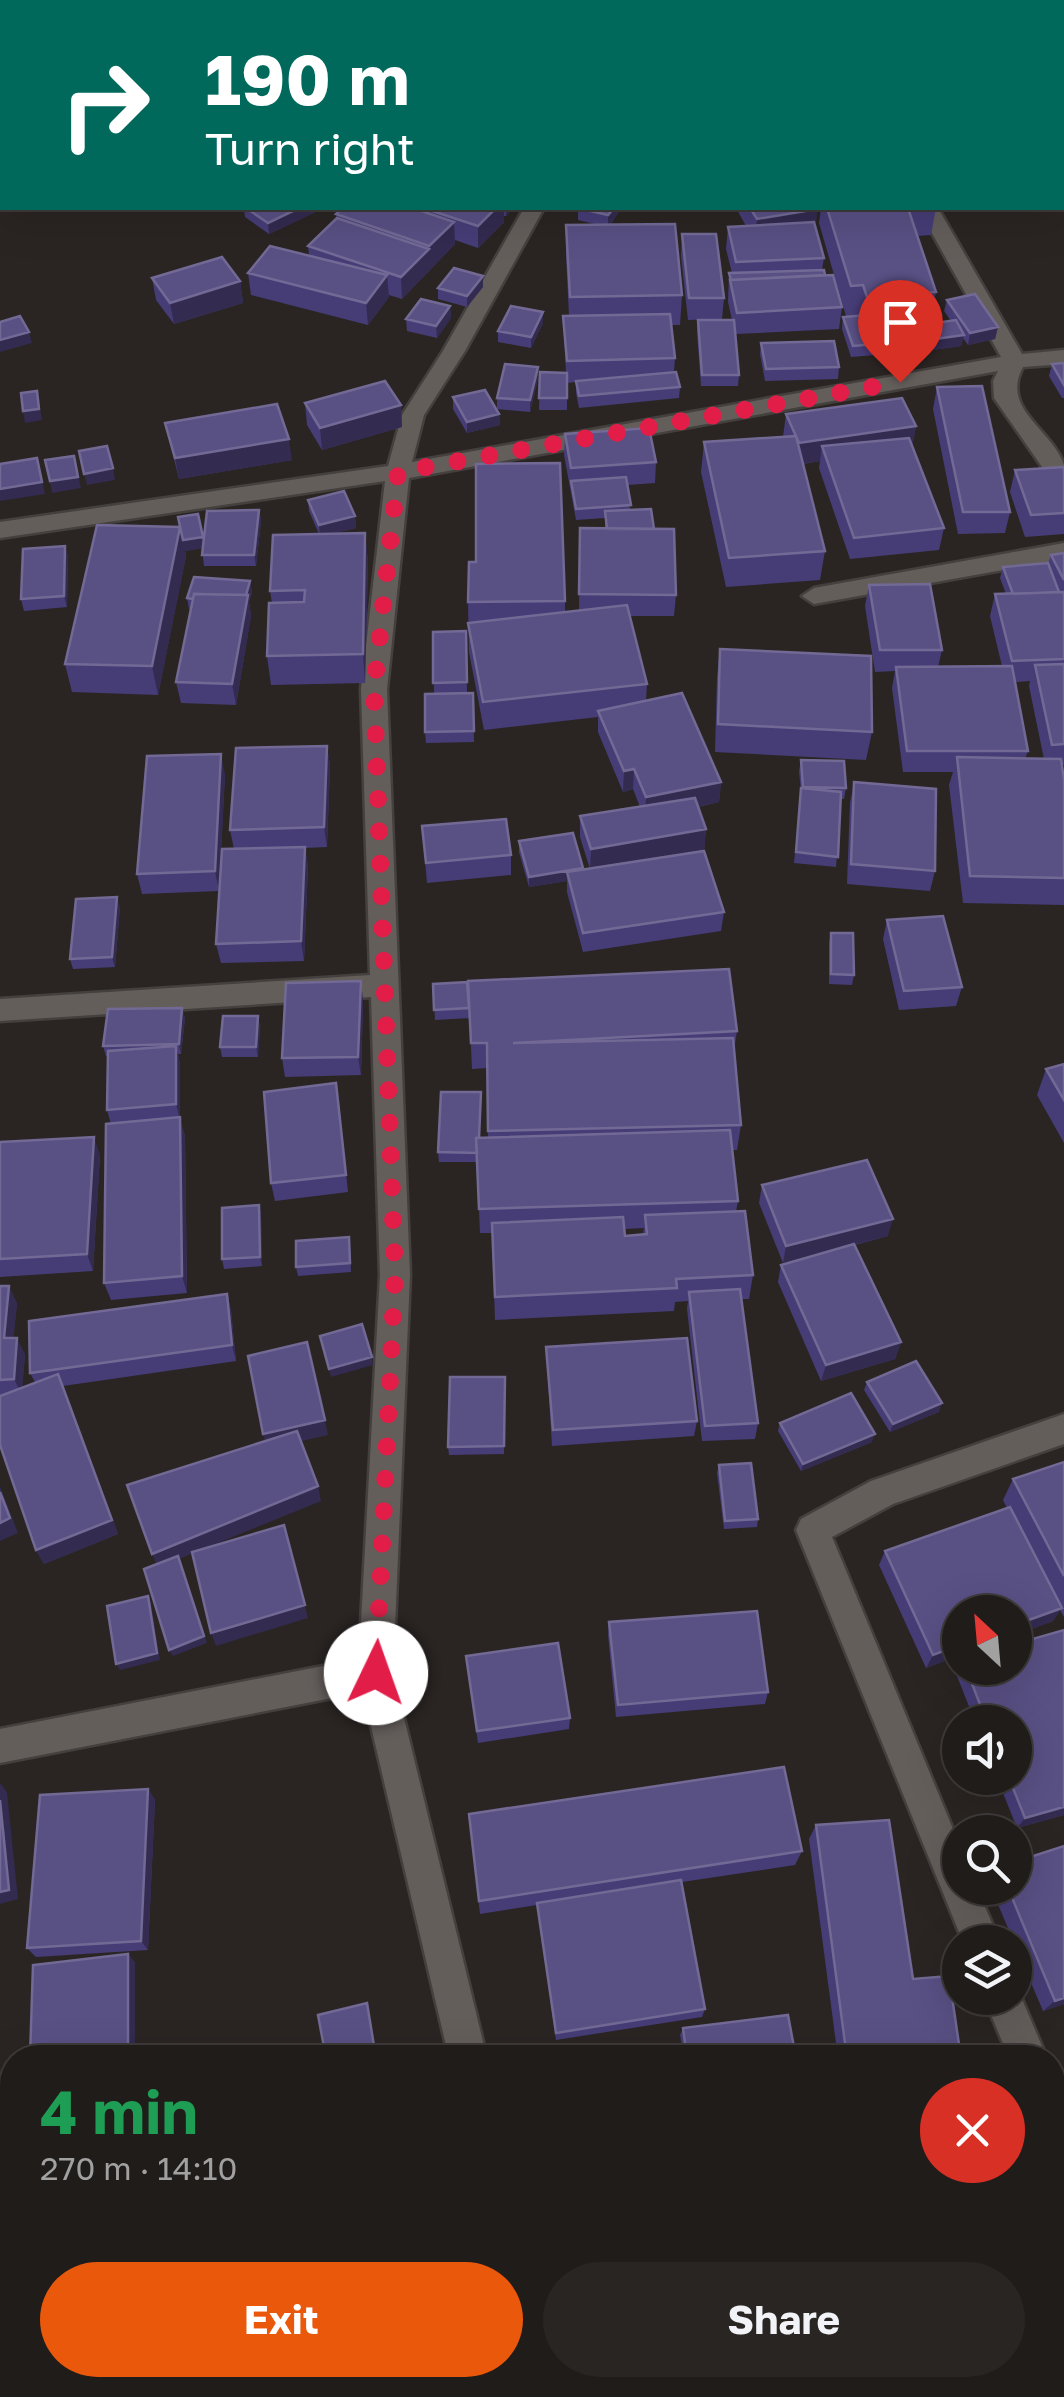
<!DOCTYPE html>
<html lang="en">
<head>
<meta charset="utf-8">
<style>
	body { margin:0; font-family:"Golos Text",sans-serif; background:#282523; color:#f1f3f6; height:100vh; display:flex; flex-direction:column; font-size:38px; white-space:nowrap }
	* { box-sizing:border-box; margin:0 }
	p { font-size:32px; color:#a2a1a2 }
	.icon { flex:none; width:55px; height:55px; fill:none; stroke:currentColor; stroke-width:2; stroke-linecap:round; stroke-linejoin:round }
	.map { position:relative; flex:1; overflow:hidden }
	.sheet { position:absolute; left:0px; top:2045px; width:1065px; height:352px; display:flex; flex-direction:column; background:#201c1a; border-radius:40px 40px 0 0; box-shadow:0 10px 40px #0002,0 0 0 2px #3d3a39 }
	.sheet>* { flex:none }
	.hud { position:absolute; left:0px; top:0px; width:1065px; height:210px; box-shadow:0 10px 40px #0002,0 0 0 2px #3d3a39; background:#00695c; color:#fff; overflow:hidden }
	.needle { width:65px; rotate:334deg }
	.controls { position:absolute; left:942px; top:1595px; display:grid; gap:20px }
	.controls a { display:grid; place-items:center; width:90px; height:90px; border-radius:50%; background:#201c1a; box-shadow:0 10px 40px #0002,0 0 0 2px #3d3a39; font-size:50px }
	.pin { position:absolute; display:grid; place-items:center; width:85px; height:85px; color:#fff; margin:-102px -42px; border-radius:50% 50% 50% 0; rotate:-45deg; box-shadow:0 0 10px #0007 }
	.pin .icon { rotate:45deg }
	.me { position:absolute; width:110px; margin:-55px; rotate:3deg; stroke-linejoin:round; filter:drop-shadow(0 0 8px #0008) }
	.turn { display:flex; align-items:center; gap:35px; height:210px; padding:0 40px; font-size:45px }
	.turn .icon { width:130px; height:130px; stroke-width:2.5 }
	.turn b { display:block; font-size:70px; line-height:85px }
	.round { display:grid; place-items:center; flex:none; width:105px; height:105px; border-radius:52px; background:#282523 }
	.summary { display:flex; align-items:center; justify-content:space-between; height:170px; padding:0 40px }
	h1 { font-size:60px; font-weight:700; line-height:75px; color:#1e9e55 }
	.action { display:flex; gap:20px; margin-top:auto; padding:20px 40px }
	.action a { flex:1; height:115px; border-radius:60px; background:#ea580c; color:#fff; font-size:40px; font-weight:700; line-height:115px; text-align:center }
	.action a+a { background:#282523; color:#f1f3f6 }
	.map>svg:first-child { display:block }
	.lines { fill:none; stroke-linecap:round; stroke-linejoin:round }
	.street-casing { stroke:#44403e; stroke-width:5 }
	.street { fill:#645e5b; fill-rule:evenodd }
	.wall { fill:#463d77; fill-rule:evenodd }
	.shaded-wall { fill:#332b50 }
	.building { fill:#595084; stroke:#726a95; stroke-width:2.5 }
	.route { stroke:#e11d48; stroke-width:18; stroke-dasharray:0 32.4 }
</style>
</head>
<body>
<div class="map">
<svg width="1064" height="2397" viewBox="0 0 1064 2397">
	<rect width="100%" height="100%" fill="#2a2523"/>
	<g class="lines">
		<defs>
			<path id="street" d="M524,208H544L465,351L424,415L412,462L1001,357L918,208H938L1022,354L1064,350V364L1023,367C1000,409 1052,429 1064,465C1064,471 1064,483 1064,490L1056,487L994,398L993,381L998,371L409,478L387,689L410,1275L393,1673L487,2058H449L363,1692L0,1763V1729L359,1659L380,1275L371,997L0,1021V999L370,975L361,689L385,481L0,538V522L388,466L402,415L443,351Z
				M1064,543V559L814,604L802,596L814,588Z
				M1064,1414V1444L893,1504L832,1537L960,1846V1888H977L1000,1942H963L796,1530L801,1519L871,1481Z
				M1016,1985L1047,2058H1009L984,1998H1015Z
				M1052,2099L1064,2104V2165L1052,2161Z
				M12,2176V2216L0,2220V2180Z
				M447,2385H489V2386L484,2397H452Z"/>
		</defs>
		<use href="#street" class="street-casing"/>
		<use href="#street" class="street"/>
	</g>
	<path class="wall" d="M394,0H499L500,2H394Z
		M817,0H884V2H817Z
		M244,208H324L269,234L245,217Z
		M343,208H513L506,216H504V222L478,248L455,240V244L402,299L389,295V297L368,325L251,295L248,273L309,256L308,246L337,219L336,214Z
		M578,208H621L610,225L682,295L680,325H671L675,358L674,372L680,387L679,398L579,408L576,393V382L567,383V410H539L540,372L566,373L563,316H569L566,255V225H599L578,220Z
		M736,208H817L815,228L824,258L822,270L842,307L839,329L736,334L739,375L738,386H701L697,332L698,320H732L728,302L729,273H732L726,249L728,227L746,226Z
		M821,208H936L931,235L917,236L936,292L930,322L909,324V327L951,321L944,311L947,300L998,327L995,339L968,345L963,338L961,346L883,357L877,346L875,355L851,357L842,329L843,317L859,316H846L819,223Z
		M682,234L724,298L722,319L688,320L681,256Z
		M152,278L240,281L243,303L174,324L156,300Z
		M483,287L467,307L438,299V288Z
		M450,306L451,318L437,338L407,331L406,319Z
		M543,312V323L531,348L498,342V331Z
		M761,343L839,367L838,379L765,381L760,354Z
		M1064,363V398H1062L1049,376L1052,364Z
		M538,378L530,412L497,409V398Z
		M937,387L1010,512L1005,533L958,534L933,409Z
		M453,397L499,414L500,425L467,433L453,409Z
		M305,403L401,405L402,427L322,450L307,425Z
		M786,414L916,426L912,447L944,528L939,550L850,559L819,468L820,461L803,464L825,551L820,580L726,587L701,472L704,442L783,437Z
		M165,423L292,460L179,479Z
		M565,434L656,462L655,483L627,485L630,510L654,529L676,595L674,616H629L647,684L646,701L721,782L719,802L698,807L706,829L704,850L597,868L724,912L721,931L583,952L567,892V881L529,887L519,852V841L583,868V870L590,869L580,837V816L640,807L633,789L623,792L598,732V717L484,730L469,652L468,602L565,601V612L579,610L580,528L605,529V518L576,520L564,455Z
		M1064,467V534L1025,537L1010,492L1015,470Z
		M308,500L355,516L356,528L331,534L365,533L368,562L365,683L271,685L267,656L272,603L270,591L319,534L309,511Z
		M259,510L261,521L256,566H204L202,548L185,551L186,556L158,695L72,692L65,664L97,525L203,540Z
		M65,546L68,557L67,607L24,611L21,599Z
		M1064,553V765H1062L1064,780V905L963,903L949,785L953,772H903L892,688L895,671L875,672L865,606L869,585L942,650L938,667L1002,666L990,616L995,594H1006L1000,578L1003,567L1048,564L1051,555ZM1030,681L1029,686L1044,759H1025L1028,751L1015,682Z
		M250,581L252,593L249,601L251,616L236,705L181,703L176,682L191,609H189L187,598Z
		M466,631L467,693H473L474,742L426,743L425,732L434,694L433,632Z
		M720,649L872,732L866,760L715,752L717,677Z
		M327,746L330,766L327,847L305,848L308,867L304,961L221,963L216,944L234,849L230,830Z
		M801,760L846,788L844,799H841L836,867L794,863L801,791L799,771Z
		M225,774L219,891L142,894L137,874Z
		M854,782L935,871L930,891L847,884L850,803Z
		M422,826L511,855V875L427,883Z
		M120,907L115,967L73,969L70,959Z
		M887,920L962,987L956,1006L899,1010L883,939Z
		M831,933L854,975L852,985L829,984V943Z
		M468,981L737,1031L734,1051L741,1125L737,1150H732L738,1201L736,1211L753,1275L749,1299H741L758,1423L755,1439L702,1441L687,1309L688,1301L675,1302L674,1311L495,1320L492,1233H480L477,1162H439L438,1152L480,1138H488L487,1068L472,1069ZM644,1228L643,1234L625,1236L624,1229Z
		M467,982L470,1018L435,1020L433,984Z
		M363,1001L361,1075L285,1077L282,1058Z
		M182,1008L185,1018L181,1054H178L180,1065V1120L185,1136L187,1293L111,1300L104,1283L111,1124L107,1110L108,1056H106L103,1046Z
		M258,1016L260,1027L258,1057H222L220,1047Z
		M1064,1064V1143L1037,1095L1046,1069Z
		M339,1102L348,1192L275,1201L271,1183Z
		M0,1142L100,1155L93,1271L0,1277Z
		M762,1185L888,1236L855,1245L901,1342L895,1359L821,1381L778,1282L781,1265L822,1253L783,1263L759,1203Z
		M259,1205L261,1214L262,1266L224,1269L222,1259Z
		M350,1246L351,1272L298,1276L296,1267Z
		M0,1286L17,1303L13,1338L25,1354L22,1387L35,1382L30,1373L227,1294L231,1310L236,1361L63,1386L118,1534L44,1564L36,1550L0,1445Z
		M546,1347L697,1421L694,1436L552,1446Z
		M505,1377L504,1454L449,1455L448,1447Z
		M867,1382L939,1412L890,1432L864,1390Z
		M780,1423L872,1442L801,1471L778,1431Z
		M1064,1462V1617L1060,1610L1053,1621L1015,1635V1612H960V1655L926,1668L879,1565L885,1551L1007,1508L1003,1500L1013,1479Z
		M719,1465L758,1519L757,1527L724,1529L717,1473Z
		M609,1622L768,1692L765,1704L616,1717L608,1635Z
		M1064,1630V1815L1017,1828L997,1778H1015V1722H969L968,1720L972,1714L955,1671L960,1662V1668H1015Z
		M466,1656L570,1718L569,1729L478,1743Z
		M148,1789L155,1800L148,1950L36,1957L27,1948Z
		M469,1814L802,1851L795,1865L682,1882L705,2009L702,2017L556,2040L537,1905L480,1914Z
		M816,1825L913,1979L961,2058H838L809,1839Z
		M991,1888H1015L1064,2004L1043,2011Z
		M683,2028L796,2058H684L680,2035Z
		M883,2385H1008L1009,2397H885Z"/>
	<path class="shaded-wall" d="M423,0H446L441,2H419Z
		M299,208H324L269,234L268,223Z
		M496,208H504V222L478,248V226Z
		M506,208H513L506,216Z
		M614,208H621L608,227V215Z
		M818,209L815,230L755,241L757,219Z
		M454,222L455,244L402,299L401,277Z
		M387,275L389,297L368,325L366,303Z
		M483,276V287L467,307V296Z
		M240,281L243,303L174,324L170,303Z
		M450,306L451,318L437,338L436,326Z
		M543,312V323L531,348V337Z
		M998,327L995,339L968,345L970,333Z
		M29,332L32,343L0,352V340Z
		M964,335L961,346L883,357L885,346Z
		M538,367V378L530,412V400Z
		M37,391L42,420L25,423L23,411Z
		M401,405L402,427L322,450L320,428Z
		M499,414L500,425L467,433V422Z
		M916,426L912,448L822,446L820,461L796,465L799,443Z
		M289,439L292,460L179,479L175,458Z
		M74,456L81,488L52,493L50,481Z
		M37,458L45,494L0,501V489Z
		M113,468L115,480L87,485L84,474Z
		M259,510L261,521L256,566L254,555Z
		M355,516L356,528L320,537L319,525Z
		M180,527L203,537L205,548L185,551L186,556L158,695L152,666Z
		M365,533L368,562L365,683L363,654Z
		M65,546L68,557L67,607L64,596Z
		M250,581L252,593L249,601L251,616L236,705L232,684L243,603Z
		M327,746L330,766L327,847L324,827Z
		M221,754L225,774L219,891L215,871Z
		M634,769L633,789L623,792L624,771Z
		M721,782L719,802L645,818L646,797Z
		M706,829L704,850L590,869L591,849Z
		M305,847L308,867L304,961L301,941Z
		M583,868V878L567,872V881L529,887V877Z
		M117,897L120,907L115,967L112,957Z
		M361,981L363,1001L361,1075L358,1057Z
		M182,1008L185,1018L181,1054L179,1044Z
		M258,1016L260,1027L258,1057L256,1047Z
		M176,1046L180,1065V1120L185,1136L187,1293L182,1276L180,1120L176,1104Z
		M94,1137L100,1155L93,1271L87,1254Z
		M259,1205L261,1214L262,1266L260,1257Z
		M893,1219L888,1236L783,1263L786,1246Z
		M9,1286L17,1303L12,1355L4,1338Z
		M227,1294L231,1310L236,1361L232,1345Z
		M17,1338L25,1354L22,1395L14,1379Z
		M901,1342L895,1359L821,1381L826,1365Z
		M372,1357L373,1365L331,1377L329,1369Z
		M58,1374L118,1534L44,1564L36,1550Z
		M942,1403L939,1412L890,1432L893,1424Z
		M325,1420L328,1435L267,1449L263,1434Z
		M875,1434L872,1442L801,1471L803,1464Z
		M0,1486L18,1533L0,1541Z
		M318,1486L321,1501L179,1559L207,1643L173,1656L169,1650L158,1568L152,1554Z
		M284,1525L308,1618L216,1646L211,1633Z
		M148,1596L151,1603L160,1660L120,1670L116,1664Z
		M1062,1608L1053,1621L1015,1635V1625Z
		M960,1645V1655L926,1668L933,1655Z
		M0,1783L7,1792L18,1899L0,1904Z
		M148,1789L155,1800L148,1950L141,1941Z
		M1064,1807V1815L1017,1828L1025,1818Z
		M128,1954L135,1962V2058H128Z
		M1064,1998V2004L1043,2011L1055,2001Z
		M367,2003L377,2056L354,2058Z
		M17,2385H27L28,2397H18Z
		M131,2385H139L142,2397H135Z
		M247,2385H254L257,2397H250Z
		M310,2385H320L281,2397H271Z"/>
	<path class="building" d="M191,0H241L236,2H186Z
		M255,0H308L304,2H251Z
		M440,0H491L489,2H438Z
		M570,0H598L603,1L602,2H568Z
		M717,0H808L807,2H716Z
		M246,208H299L268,223Z
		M343,208H413L454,222L429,246L336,214Z
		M423,208H496L478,226Z
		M578,208H614L608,215Z
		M750,208H817L818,209L757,219Z
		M827,208H908L936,292L911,294L913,299L877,301L875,296L867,297L863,285L851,286Z
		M337,218L429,249L401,277L308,246Z
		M814,222L824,258L736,262L728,227Z
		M675,224L682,295L570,297L566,225Z
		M682,234H716L724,298H689Z
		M270,246L387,275L366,303L248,273Z
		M222,257L240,281L170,303L152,278Z
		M454,268L483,276L467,296L438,288Z
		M824,270L825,275L731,280L729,273Z
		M833,275L842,307L737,313L730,280Z
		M975,294L998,327L970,333L947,300Z
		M421,299L450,306L436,326L406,319Z
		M511,306L543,312L531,337L498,331Z
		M670,314L675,358L567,361L563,316Z
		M867,315L877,344L853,346L843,317Z
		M20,316L29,332L0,340V322Z
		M698,320H734L739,375H702Z
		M956,320L964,335L885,346L877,331Z
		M834,341L839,367L766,369L761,343Z
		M1064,363V385L1052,364Z
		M505,364L538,367L530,400L497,398Z
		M540,372L567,373V398H539Z
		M676,372L680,387L579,396L576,381Z
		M385,381L401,405L320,428L305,403Z
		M982,386L1010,512H963L937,387Z
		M485,390L499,414L467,422L453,397Z
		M37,391L39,409L23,411L21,393Z
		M902,398L916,426L799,443L786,414Z
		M277,404L289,439L175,458L165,423Z
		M649,428L656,462L571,468L565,434Z
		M796,436L825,551L729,558L704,442Z
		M909,438L944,528L854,538L822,446Z
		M107,446L113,468L84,474L79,451Z
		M74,456L78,477L50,481L45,460Z
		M37,458L42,482L0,489V464Z
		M560,463L565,601L468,602L469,562H476V464Z
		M1064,467V513L1031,515L1015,470Z
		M626,477L631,505L576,509L571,481Z
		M344,491L355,516L319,525L308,500Z
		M651,509L654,529H607L605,511Z
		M259,510L254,555H202L207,511Z
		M198,514L203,537L183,540L178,517Z
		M97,525L180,527L152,666L65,664Z
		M580,528L674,529L676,595L579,594Z
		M365,533L363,654L267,656L269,603L304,602L305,590L270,591L273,535Z
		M65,546L64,596L21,599L23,549Z
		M1064,553V580L1051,555Z
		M1048,563L1059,592L1013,594L1003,567Z
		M194,577L250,581L246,595L194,594L193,599L187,598Z
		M930,584L942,650H880L869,585Z
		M1064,592V659L1012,661L995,594Z
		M194,594L248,595L232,684L176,682Z
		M627,605L647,684L483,702L468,623Z
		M466,631L467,682L433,683V632Z
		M720,649L871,656L872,732L718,724Z
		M1064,664V744L1052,745L1035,665Z
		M1012,666L1028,751H907L896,667Z
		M473,693L474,731L425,732V694Z
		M682,693L721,782L646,797L634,769L624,771L598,711Z
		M327,746L324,827L230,830L236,748Z
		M221,754L215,871L137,874L147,756Z
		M957,757L1061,759L1064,780V878L970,876Z
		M801,760L844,761L846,788L803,787Z
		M854,782L936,789L935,871L851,864Z
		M801,788L841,792L838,857L796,852Z
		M695,798L706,829L591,849L580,816Z
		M506,819L511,855L426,863L422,826Z
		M573,833L583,868L529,877L519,841Z
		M305,847L301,941L216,944L222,849Z
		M704,851L724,912L583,933L567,872Z
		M117,897L112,957L70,959L76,899Z
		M943,916L962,987L904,991L887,920Z
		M831,933H853L854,975L831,974Z
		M729,969L737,1031L513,1043L733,1038L741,1125L488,1131L487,1043H471L468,981Z
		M361,981L358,1057L282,1058L286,983Z
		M467,982L469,1008L434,1010L433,984Z
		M182,1008L179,1044L103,1046L108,1009Z
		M223,1016H258L256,1047H220Z
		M176,1046V1104L107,1110L108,1051Z
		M1064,1064V1100L1046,1069Z
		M336,1083L346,1175L271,1183L264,1092Z
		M441,1092H481L479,1138H476L477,1153L438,1152Z
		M180,1117L182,1276L104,1283L106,1124Z
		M730,1130L738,1201L479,1209L476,1138Z
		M94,1137L87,1254L0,1259V1142Z
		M867,1160L893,1219L786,1246L762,1185Z
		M259,1205L260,1257L222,1259V1208Z
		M745,1211L753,1275L676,1279L677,1288L495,1297L492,1223L623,1217L625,1236L647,1234L645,1215Z
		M349,1237L350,1263L296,1267V1241Z
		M854,1244L901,1342L826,1365L781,1265Z
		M0,1286H9L4,1338H17L14,1379L0,1380Z
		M740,1289L758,1423L705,1426L689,1292Z
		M227,1294L232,1345L30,1373L29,1321Z
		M362,1324L372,1357L329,1369L320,1336Z
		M687,1338L697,1421L553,1430L546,1347Z
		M307,1342L325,1420L263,1434L248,1356Z
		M916,1361L942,1403L893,1424L867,1382Z
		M58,1374L112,1520L36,1550L0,1445V1396Z
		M450,1377H505L504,1446L448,1447Z
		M851,1393L875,1434L803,1464L780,1423Z
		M297,1431L318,1486L152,1554L127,1485Z
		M1064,1462V1576L1013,1479Z
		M751,1463L758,1519L725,1521L719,1465Z
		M0,1492L10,1518L0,1523Z
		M1010,1507L1062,1608L1015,1625V1612H960V1645L933,1655L885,1551Z
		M284,1525L305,1605L211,1633L192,1552Z
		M178,1556L204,1636L169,1650L144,1569Z
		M148,1596L157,1653L116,1664L107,1606Z
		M757,1611L768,1692L618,1705L609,1622Z
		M1064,1630V1807L1025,1818L1009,1778H1015V1722H982L976,1708L981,1707L966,1668H1015V1644Z
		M558,1643L570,1718L477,1731L466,1656Z
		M784,1767L802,1851L479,1901L469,1814Z
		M148,1789L141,1941L27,1948L40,1795Z
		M0,1800L9,1890L0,1892Z
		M889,1820L913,1979L949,1976L961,2058H847L816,1825Z
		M1064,1846V1998L1055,2001L1008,1888H1015V1862Z
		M681,1880L705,2009L556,2033L537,1903Z
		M128,1954V2058H30L33,1965Z
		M367,2003L375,2052L354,2058H326L318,2015Z
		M788,2015L796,2058H687L683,2028Z
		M12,2258V2325L0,2329V2262Z
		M12,2345V2385H17L18,2397H0V2349Z
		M43,2385H131L135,2397H46Z
		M142,2385H247L250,2397H145Z
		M257,2385H310L271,2397H259Z
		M677,2385H869L872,2397H680Z
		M893,2385H1008L1009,2397H894Z"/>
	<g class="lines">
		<path class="route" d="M376,1673L395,1275L374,689L398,472L900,382"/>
	</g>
</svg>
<div class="controls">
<a><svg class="needle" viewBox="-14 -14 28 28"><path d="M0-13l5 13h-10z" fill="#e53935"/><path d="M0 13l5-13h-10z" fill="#a2a1a2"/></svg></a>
<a><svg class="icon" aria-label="sound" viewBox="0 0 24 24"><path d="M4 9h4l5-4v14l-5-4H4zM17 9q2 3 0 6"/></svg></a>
<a><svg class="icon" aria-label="search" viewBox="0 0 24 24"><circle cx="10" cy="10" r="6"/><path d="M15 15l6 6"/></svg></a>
<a><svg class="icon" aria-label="layers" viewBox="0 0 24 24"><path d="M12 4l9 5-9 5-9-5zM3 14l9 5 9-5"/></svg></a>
</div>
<div class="pin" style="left:900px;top:382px;background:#d93025"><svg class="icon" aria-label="arrive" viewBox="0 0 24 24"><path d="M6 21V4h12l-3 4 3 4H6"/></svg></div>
<svg class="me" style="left:376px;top:1673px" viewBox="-20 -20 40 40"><circle r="19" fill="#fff"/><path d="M0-13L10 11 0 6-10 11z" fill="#e11d48"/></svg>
<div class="hud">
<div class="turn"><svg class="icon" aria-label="right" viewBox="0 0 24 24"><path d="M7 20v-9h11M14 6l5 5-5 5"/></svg><div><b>190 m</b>Turn right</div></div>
</div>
<section class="sheet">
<div class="summary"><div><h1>4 min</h1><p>270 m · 14:10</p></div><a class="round" style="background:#d93025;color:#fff"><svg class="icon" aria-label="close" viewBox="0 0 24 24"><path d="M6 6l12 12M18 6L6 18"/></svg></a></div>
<div class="action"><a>Exit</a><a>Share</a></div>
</section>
</div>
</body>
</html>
